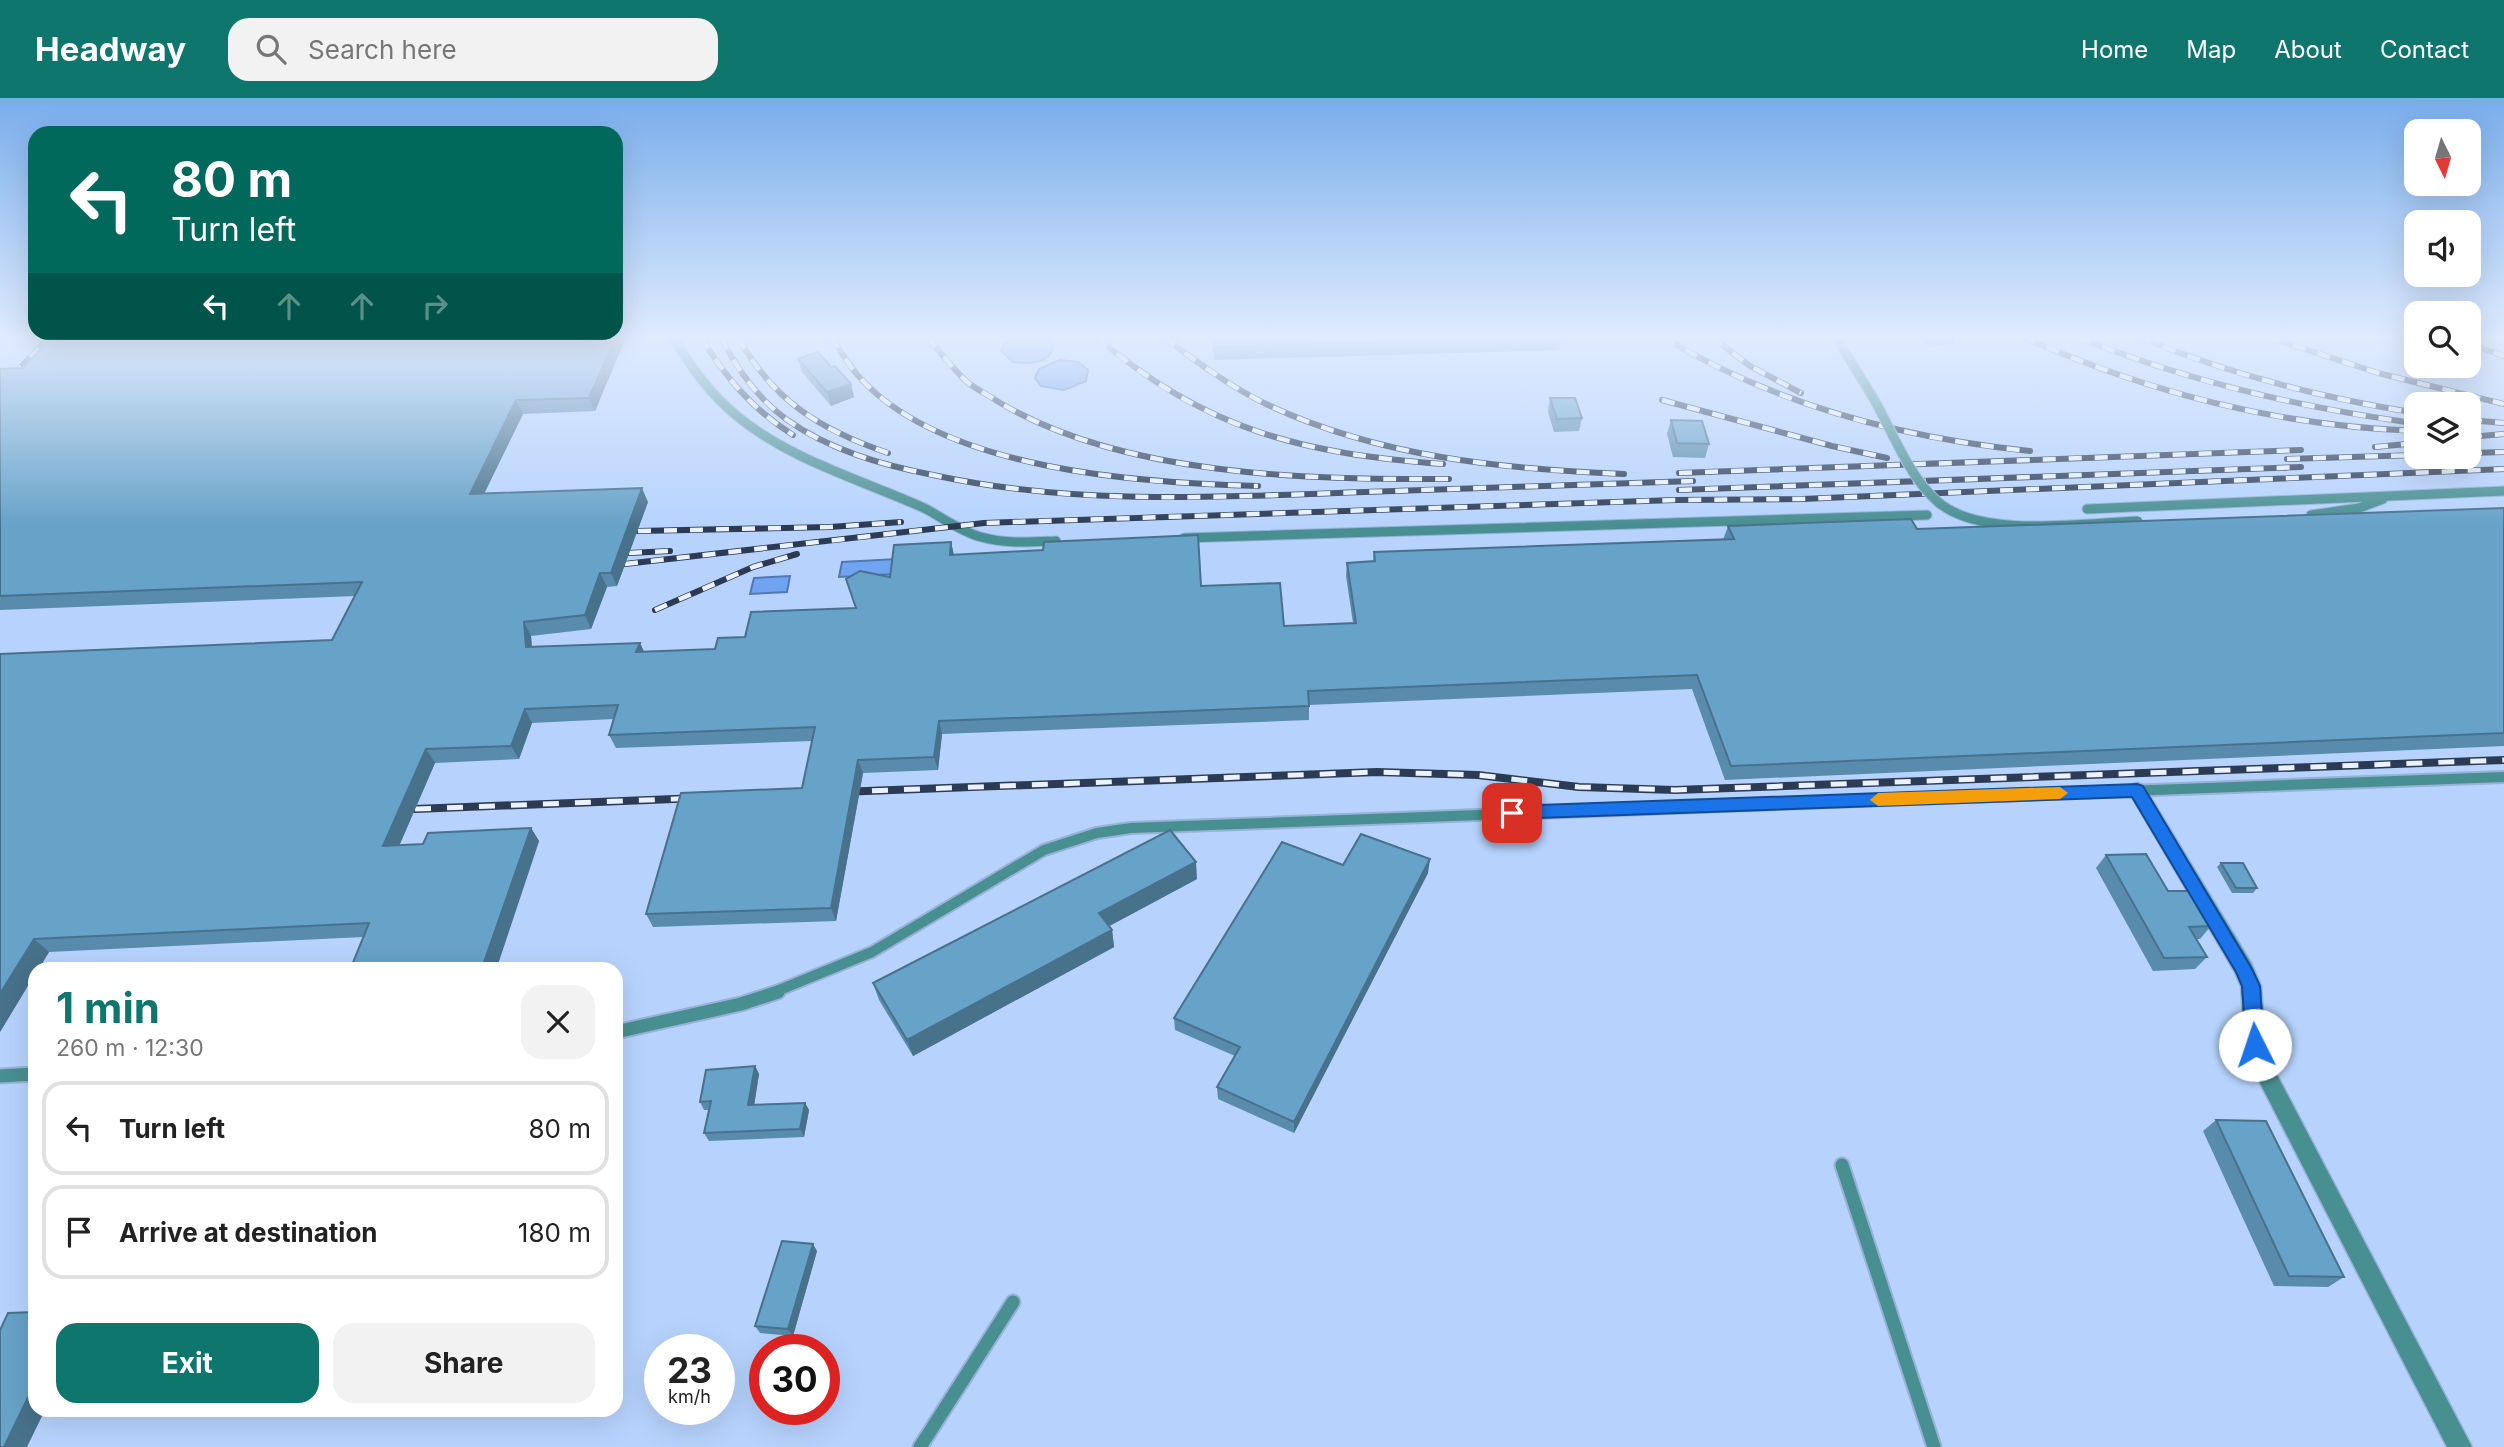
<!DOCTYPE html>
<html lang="en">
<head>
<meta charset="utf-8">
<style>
	body { margin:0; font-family:Inter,sans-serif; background:#f2f2f2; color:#222; height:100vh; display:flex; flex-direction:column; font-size:26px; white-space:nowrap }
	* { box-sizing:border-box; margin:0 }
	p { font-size:23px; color:#767676 }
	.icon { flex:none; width:38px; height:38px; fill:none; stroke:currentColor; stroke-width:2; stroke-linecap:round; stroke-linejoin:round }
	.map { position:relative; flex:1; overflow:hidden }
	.details { position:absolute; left:28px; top:864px; width:595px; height:455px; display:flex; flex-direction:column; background:#fff; border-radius:21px; box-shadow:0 7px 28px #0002 }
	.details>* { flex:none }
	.banner { position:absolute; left:28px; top:28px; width:595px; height:214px; border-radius:21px; box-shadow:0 7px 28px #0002; background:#00695c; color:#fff; overflow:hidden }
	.needle { width:46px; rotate:175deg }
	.buttons { position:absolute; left:2404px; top:21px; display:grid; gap:14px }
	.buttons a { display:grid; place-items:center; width:77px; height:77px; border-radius:14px; background:#fff; box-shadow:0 7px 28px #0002; font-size:35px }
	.speed { position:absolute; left:644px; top:1236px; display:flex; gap:14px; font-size:35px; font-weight:700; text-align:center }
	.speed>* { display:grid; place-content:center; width:91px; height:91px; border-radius:50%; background:#fff; box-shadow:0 7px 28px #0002; line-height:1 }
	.speed small { font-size:18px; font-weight:400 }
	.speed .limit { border:10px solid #d22; background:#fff; color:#111 }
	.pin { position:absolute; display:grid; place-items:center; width:60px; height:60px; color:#fff; margin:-30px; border-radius:14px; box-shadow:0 4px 10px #0006 }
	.me { position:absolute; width:77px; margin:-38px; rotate:356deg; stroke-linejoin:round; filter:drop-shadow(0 0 5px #0008) }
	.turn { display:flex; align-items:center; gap:24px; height:147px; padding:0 28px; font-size:32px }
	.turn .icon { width:91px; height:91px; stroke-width:2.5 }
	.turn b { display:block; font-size:49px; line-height:60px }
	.lanes { display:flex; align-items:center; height:66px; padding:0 28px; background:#0003; justify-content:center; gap:35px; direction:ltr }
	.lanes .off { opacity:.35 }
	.round { display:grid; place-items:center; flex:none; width:74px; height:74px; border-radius:21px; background:#f2f2f2 }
	.summary { display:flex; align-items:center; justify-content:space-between; height:119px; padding:0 28px }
	h1 { font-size:42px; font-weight:700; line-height:52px; color:#0f766e }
	.cta { display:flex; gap:14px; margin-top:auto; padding:14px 28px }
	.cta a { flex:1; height:80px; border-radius:21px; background:#0f766e; color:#fff; font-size:28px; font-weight:700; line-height:80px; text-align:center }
	.cta a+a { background:#f2f2f2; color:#222 }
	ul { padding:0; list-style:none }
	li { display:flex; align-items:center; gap:21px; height:94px; margin:0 14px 10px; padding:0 14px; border:4px solid #e0e0e0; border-radius:21px }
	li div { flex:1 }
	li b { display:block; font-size:26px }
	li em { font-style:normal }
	header { display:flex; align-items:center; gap:42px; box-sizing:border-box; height:98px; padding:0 35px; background:#0f766e; color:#fff }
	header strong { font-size:33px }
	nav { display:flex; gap:38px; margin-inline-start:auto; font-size:24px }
	.search { width:490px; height:63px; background:#f2f2f2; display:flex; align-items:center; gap:18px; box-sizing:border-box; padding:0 24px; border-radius:21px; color:#767676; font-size:26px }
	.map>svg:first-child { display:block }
	.water { fill:#70a3f0; stroke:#5178b4; stroke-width:2 }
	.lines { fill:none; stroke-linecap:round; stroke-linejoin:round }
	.lane-far2-casing { stroke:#98b1d7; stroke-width:11 }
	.lane-far1-casing { stroke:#98b1d7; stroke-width:14 }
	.lane-casing { stroke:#98b1d7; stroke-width:17 }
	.street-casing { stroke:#98b1d7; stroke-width:3 }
	.lane-far2 { stroke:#488f91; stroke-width:9 }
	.lane-far1 { stroke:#488f91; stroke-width:10 }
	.lane { stroke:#488f91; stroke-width:13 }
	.street { fill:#488f91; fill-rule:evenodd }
	.rail-far1-casing { stroke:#2c3b53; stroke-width:6 }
	.rail-casing { stroke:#2c3b53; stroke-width:8 }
	.rail-far1 { stroke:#ebf2fd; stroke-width:4.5; stroke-dasharray:13; stroke-linecap:butt }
	.rail { stroke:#ebf2fd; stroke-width:5; stroke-dasharray:16; stroke-linecap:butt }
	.lane-bridge-casing { stroke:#98b1d7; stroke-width:11; stroke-linecap:butt }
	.lane-bridge { stroke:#488f91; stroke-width:9 }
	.wall { fill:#598bac }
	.shaded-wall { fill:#48718c }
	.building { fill:#67a2c8; stroke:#48718c; stroke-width:2 }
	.route { fill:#1a73e8; stroke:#114b97; stroke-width:2 }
	.slow { fill:#f59e0b }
</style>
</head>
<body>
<header>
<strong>Headway</strong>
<div class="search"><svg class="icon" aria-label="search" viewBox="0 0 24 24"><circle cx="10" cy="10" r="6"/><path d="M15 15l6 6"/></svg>Search here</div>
<nav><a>Home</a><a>Map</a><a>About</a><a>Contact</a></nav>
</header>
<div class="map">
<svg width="2504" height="1349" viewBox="0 0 2504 1349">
	<rect width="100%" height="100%" fill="#b7d3fd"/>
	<path class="water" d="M1016,239H1044L1053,246C1053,266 1028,266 1013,264L1001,253L1005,245Z
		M1060,262L1078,264L1088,272L1086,283L1064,292L1041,288L1035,280L1039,271Z
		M897,461L896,476L839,479L842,464Z
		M790,478L787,494L750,496L754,480Z"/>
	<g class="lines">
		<defs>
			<path id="lane-far2" d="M673,239C691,269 710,296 737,318C790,362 862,382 924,410C942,419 961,434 981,439C1006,446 1031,444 1056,443
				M1836,239L1875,303
				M2087,411L2504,393
				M2311,417L2359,410L2383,401
				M1184,440L1927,417"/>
			<path id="lane-far1" d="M772,895L872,854L1044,752L1097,735L1131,730L2504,679"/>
			<path id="lane" d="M616,934L741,906L778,894
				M0,978L35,976
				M1842,1067L1934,1349
				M920,1349L1013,1204"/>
			<path id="street" d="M2137,685L2143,687L2251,865L2261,888L2265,947L2276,975L2472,1349H2447L2260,985L2245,947L2241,888L2235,874L2128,692L2131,687Z"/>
		</defs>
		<use href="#lane-far2" class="lane-far2-casing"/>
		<use href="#lane-far1" class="lane-far1-casing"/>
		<use href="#lane" class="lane-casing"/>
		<use href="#street" class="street-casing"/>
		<use href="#lane-far2" class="lane-far2"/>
		<use href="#lane-far1" class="lane-far1"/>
		<use href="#lane" class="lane"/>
		<use href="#street" class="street"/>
		<defs>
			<path id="rail-far1" d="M701,239C725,279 753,312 793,337
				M721,239C737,271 757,300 786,321C829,352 882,367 933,377C1076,408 1220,399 1365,394C1474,390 1584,387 1693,383
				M738,239C773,303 821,332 888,355
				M831,239C841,253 850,270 862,282C948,373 1141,385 1258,388
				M927,239C940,253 952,270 966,283C975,291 987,296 997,303C1120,378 1308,382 1449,381
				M1097,239C1204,332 1304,356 1443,366
				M1164,239C1197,264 1229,288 1266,306C1378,359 1502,371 1624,376
				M1663,239C1775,307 1901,340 2030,353
				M1712,239L1750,268L1801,295
				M2023,239C2150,295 2278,328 2417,333
				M2078,239C2184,282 2293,308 2406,324
				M2139,239C2229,276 2321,300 2417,315
				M2268,239L2378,275L2504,306
				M2469,246L2504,258
				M12,278L50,239
				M1662,302L1832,348L1887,360
				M2469,322L2504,325
				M2469,339L2504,336
				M2375,349L2417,345
				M2469,355L2504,354
				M2287,361L2417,357
				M1679,375L2301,352
				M1679,392L2301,369
				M638,433L830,429L901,424
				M629,455L670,453
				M625,466L984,425L1675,402L1802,401L2504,371
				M655,512L753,469L797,456"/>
			<path id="rail" d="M840,694L1377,674L1478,677L1579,689L1675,692L2504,662
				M415,711L700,700"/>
		</defs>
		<use href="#rail-far1" class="rail-far1-casing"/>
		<use href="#rail" class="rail-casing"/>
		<use href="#rail-far1" class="rail-far1"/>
		<use href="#rail" class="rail"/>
		<defs>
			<path id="lane-bridge" d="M1875,303C1893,335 1909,379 1938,404C1981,441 2084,425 2138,423"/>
		</defs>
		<use href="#lane-bridge" class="lane-bridge-casing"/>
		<use href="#lane-bridge" class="lane-bridge"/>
	</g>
	<path class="wall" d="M626,239L595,313L523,316L484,396L648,404L617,488L607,489L591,531L531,538L532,549L640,545L644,554L715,551L745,539L856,510L846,481L890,479L951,444L954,457L1201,488L1284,528L1353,525L1346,478L1347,465L1373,464L1374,454L1723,442L1728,428L1917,431L2504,410V648L1725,682L1692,591L1309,607V622L942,636L938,672L863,675L836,823L653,829L646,816L802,690L812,643L616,650L609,637L614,621L532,625L519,661L435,665L399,748L423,746L531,730L539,743L496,872H350L363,839L49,854L38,872H35V876L0,934V556L332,542L355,498L0,512V271Z
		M1212,239H1562L1559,252L1214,262Z
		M1920,239H1955L1953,246L1927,248Z
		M798,261L831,269L851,286L854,299L831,308L802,274Z
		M1550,300L1582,320L1579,333L1554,334L1548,314Z
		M1671,322L1709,346L1705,360L1673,359L1667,336Z
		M2106,757L2168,793L2211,828L2200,841H2196L2207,859L2195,871L2153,873L2096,770Z
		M2221,765L2257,790L2253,795H2232L2217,769Z
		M1343,767L1428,775L1294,1035L1218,1001L1217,989L1235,958L1175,932L1174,920Z
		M1197,781L1109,828L1112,832L1114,849L913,958L879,902L873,885Z
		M755,968L759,976L754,1007L805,1005L809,1012L804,1039L709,1043L704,1035L709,1012H704L700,1004Z
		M2216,1022L2344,1179L2328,1189L2274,1188L2203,1033Z
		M817,1153L793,1238L760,1235L755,1228Z"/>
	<path class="shaded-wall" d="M616,239H626L595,313L589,300Z
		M851,286L854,299L831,308L827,294Z
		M516,302L523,316L477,410L470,396Z
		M642,390L648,404L617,488L611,475Z
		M951,444L954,458L950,457Z
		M600,475L607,489L591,531L585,517Z
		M524,524L531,538L533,563L526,549Z
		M640,545L646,558L636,554Z
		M525,611L532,625L519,661L511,648Z
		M939,623L942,636L938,672L934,659Z
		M426,651L435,665L393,762L383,748Z
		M858,662L863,675L836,823L831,810Z
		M531,730L539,743L496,872H487L483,867Z
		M1430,761L1428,775L1294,1035V1024Z
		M1196,764L1197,781L1102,832L1099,815Z
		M1112,832L1114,849L913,958L907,942Z
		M34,841L49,854L38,872H35V876L0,934V896Z
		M755,968L759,976L753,1015L748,1007Z
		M805,1005L809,1012L804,1039L800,1031Z
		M813,1146L817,1153L793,1238L788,1231Z
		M35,1285V1312H45L27,1349H4Z"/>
	<path class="building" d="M52,239H616L589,300L516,302L470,396L642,390L611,475H600L585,517L524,524L526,549L640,545L636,554L715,551L718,540L745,539L751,514L856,510L846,481L860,473L890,479L894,447L951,444L950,457L1043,452L1044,444L1198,437L1201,488L1280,485L1284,528L1356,525L1347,465L1375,463L1374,454L1734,441L1728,428L1911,421L1917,431L2504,410V635L1731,668L1697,577L1308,593L1309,608L939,623L934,659L858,662L831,810L646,816L681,695L802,690L815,629L609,637L618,607L525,611L511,648L426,651L383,748L423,746L428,735L531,730L483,867L406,872H350L369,825L34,841L0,896V556L332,542L362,484L0,498V271L23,270Z
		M1213,239H1559L1214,249Z
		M1929,239H1956L1930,241Z
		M818,254L831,269L835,268L851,286L827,294L798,261Z
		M1550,300H1575L1582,320L1557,321Z
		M1671,322L1702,323L1709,346L1677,345Z
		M1170,732L1196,764L1099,815L1112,832L907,942L873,885Z
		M1361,736L1430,761L1294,1024L1217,989L1240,949L1174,920L1282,744L1343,767Z
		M2146,756L2168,793H2190L2211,828L2189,829L2207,859L2164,860L2106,757Z
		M2221,765H2243L2257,790H2236Z
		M755,968L748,1007L805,1005L800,1031L704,1035L711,1003L700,1004L706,972Z
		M2216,1022L2266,1023L2344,1179L2289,1178Z
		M782,1143L813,1146L788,1231L755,1228Z
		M35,1214V1285L4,1349H0V1232L8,1215Z"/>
	<linearGradient id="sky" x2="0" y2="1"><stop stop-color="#78adeb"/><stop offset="0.56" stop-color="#dfebfe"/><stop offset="1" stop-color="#dfebfe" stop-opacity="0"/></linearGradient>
	<rect width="2504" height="428" fill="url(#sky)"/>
	<path class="route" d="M2137,686L2143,688L2252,871L2260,888L2264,947L2261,953L2255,955L2248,953L2246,947L2242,888L2236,874L2132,699L1512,721L1504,715L1512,708Z"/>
	<path class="slow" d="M2060,689L2068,695L2060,701L1878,708L1870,702L1878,695Z"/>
</svg>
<div class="buttons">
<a><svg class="needle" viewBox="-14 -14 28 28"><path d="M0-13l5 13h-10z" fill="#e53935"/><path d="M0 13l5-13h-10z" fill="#767676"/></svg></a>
<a><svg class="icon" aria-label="sound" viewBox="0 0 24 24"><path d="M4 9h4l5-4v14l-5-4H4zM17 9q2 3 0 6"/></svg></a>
<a><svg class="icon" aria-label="search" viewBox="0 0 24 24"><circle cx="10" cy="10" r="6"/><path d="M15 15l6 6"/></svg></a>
<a><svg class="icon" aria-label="layers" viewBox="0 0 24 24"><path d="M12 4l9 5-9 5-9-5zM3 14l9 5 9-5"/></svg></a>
</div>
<div class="speed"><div>23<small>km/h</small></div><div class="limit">30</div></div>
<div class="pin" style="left:1512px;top:715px;background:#d93025"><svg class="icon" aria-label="arrive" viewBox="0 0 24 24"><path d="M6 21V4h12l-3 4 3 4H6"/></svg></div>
<svg class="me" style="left:2255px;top:947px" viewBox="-20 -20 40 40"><circle r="19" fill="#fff"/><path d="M0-13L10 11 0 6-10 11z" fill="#1a73e8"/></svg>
<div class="banner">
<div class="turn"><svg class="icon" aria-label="left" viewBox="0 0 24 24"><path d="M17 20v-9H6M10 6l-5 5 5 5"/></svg><div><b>80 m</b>Turn left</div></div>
<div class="lanes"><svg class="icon" aria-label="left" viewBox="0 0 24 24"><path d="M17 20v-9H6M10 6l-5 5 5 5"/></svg><svg class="icon off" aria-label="ahead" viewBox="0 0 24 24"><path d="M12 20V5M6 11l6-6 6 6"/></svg><svg class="icon off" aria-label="ahead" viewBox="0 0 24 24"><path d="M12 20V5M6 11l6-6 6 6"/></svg><svg class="icon off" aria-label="right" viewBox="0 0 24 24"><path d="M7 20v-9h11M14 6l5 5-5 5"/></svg></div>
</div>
<section class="details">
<div class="summary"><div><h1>1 min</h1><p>260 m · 12:30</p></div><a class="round"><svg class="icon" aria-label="close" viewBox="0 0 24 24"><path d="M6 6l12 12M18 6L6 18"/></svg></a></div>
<ul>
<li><svg class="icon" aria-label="left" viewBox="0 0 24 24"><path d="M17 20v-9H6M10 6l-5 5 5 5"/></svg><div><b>Turn left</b></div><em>80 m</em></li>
<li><svg class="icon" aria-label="arrive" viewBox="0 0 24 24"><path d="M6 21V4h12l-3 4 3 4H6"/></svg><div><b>Arrive at destination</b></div><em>180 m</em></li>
</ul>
<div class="cta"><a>Exit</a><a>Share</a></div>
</section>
</div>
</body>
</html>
